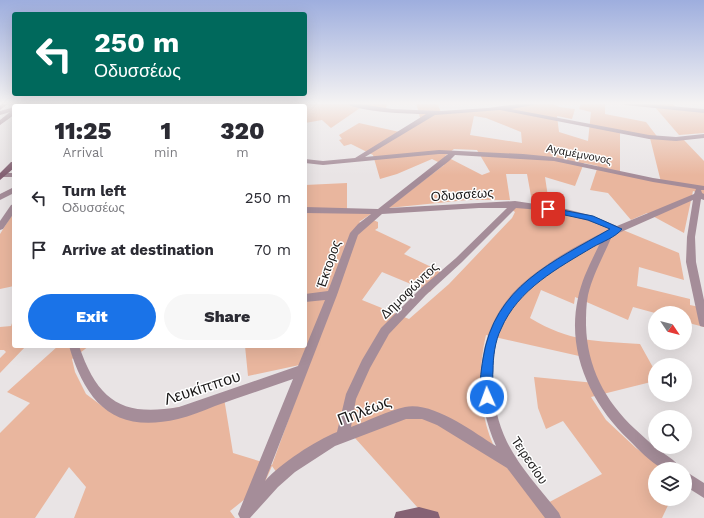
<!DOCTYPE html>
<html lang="en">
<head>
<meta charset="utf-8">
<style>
	body { margin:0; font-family:"Work Sans",sans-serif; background:#f7f7f7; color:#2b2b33; height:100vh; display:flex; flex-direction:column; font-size:15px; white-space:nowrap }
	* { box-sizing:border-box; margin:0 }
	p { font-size:13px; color:#7c7c81 }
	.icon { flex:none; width:22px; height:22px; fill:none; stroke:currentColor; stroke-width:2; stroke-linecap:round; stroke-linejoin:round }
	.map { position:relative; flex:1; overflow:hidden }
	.details { position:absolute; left:12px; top:104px; width:295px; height:244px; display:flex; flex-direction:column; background:#fff; border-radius:4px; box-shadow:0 4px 16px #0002 }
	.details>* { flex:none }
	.guide { position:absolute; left:12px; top:12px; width:295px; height:84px; border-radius:4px; box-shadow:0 4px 16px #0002; background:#00695c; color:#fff; overflow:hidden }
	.needle { width:26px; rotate:125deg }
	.fabs { position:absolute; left:648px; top:306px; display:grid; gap:8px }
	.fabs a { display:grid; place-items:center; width:44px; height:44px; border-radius:50%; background:#fff; box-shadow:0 4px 16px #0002; font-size:20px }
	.pin { position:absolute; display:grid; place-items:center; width:34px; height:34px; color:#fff; margin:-17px; border-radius:8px; box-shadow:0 2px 6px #0006 }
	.me { position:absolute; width:44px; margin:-22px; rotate:358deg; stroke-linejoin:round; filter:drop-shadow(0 0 3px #0008) }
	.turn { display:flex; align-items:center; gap:14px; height:84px; padding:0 16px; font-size:18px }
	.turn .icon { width:52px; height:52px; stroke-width:2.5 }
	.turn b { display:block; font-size:28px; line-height:34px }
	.eta { display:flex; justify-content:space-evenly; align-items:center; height:68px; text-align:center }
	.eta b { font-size:24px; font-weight:800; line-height:28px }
	.cta { display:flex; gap:8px; margin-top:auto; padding:8px 16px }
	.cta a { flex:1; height:46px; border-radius:24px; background:#1a73e8; color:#fff; font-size:16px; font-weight:800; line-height:46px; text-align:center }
	.cta a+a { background:#f7f7f7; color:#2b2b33 }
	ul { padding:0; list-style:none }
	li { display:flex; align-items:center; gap:12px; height:52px; padding:0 16px }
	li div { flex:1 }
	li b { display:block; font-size:15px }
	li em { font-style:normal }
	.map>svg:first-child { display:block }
	.green { fill:#e9b69e; fill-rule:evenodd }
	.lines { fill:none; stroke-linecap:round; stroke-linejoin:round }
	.minor { fill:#a58d99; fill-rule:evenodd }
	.tertiary { fill:#a58d99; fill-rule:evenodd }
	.secondary { fill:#856274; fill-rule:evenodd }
	.route { fill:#1a73e8; stroke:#114b97 }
	.labels { text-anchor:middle; stroke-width:3; stroke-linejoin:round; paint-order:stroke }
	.far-street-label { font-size:11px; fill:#1a1818; stroke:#fff }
	.street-label { font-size:13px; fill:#1a1818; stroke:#fff }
	.near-street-label { font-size:16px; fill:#1a1818; stroke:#fff }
</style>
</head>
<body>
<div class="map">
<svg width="704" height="518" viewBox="0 0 704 518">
	<rect width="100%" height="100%" fill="#e9e4e5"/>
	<path class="green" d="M80,103H208L207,106H170L169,103L77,106Z
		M278,103H387L386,108L363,106L331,128L322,120L305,123V106H265Z
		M416,103H437L441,112L518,106L514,103H552L559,107L575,109L572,119L557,116L559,132L588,141L591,112L579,109L581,103H605V114L646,122L659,139H683L704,161V195L693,191L684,233L647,213L631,220L608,193L590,190L598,166L584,163L575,186L545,177L550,210L623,230L679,253L684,280L639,267L637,286L690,299V305L704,308V327L685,322V313H655L633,307L628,320L575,297L574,304L541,290L530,318C570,342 595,341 640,344L655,371V381L591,397L606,420L636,448L665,469H655V499H671L662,518H427L346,428L277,473L272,466L264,484L230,511L235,518H74L86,487L69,467L35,518H0V433L30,403L7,392L58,346H89L72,359L75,372L86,394L106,409L130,417L224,398L233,453L272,465L309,363L248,376L245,346H305V185L347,183V211L374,212L359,222L365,225L373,220L378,222V228L375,230L411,247L404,254L446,274L430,292L382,272L362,300L409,319L449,284L512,218L515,212L512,210L517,204L533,207L527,174H506L510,200H467L388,208L444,165L432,159L397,174L380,179L373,155L351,144L344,146L339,140L342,139L339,135L359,123L404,133L421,121ZM474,116L486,118L521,132L522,143L470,135ZM620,132L650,138L661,182L620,174ZM454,149L477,150L490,172L482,175L445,156ZM486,335L588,358L595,383L534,377L538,408L546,429L563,421L602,474L542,506C530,492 516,479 505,465C479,430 476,376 486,335Z
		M634,103H672L679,110L704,111V133L679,135L654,106Z
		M14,212V286L0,289V234Z
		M14,317V346H26L0,373V358L6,352L4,350H0V327L11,326Z"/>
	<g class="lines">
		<path class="minor" d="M3,103H9L0,110V105Z
			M46,103L48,104V106H22L25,104Z
			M208,103H214L212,106H206Z
			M266,103H272L275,106H269Z
			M345,103H354L392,109L440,111L488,108L525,103H536L533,105L511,109L649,135L676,137L704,134V138L676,141L649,139L500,110L435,115L365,157L439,150L523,154L554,157L653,178L704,186V190H701L702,193L704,194V200L701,199L695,237L696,262L704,300V327L700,326L699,323L686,262L687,237L693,200L612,236C604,255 593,274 588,295C586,305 586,315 586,325C587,367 605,401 635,429C642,435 649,442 655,447C663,454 676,459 680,469C675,469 666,471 662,468C651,463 638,449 629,440C591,404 566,352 578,298C582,278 592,260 601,241C562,261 518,288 500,330C494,346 493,364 493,381C493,402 498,423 507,442C520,468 541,490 559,513L561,518H545L507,468L437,425L422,419H406L335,446L295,472L278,487L250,518H240L238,514L293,379C267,388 241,397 215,406C203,411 190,416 178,419C114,434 86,403 69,346H79C98,401 122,417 179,407L298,366L325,300L305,302V294L328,291L350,233L358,224L371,214L305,213V207L378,209L448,154H439L323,165L305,163V159L323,161L355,158L426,114C409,114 358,112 345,103ZM455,155L554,161L653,182L696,189L694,194L617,226L593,216L562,208L515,201L389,208L449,161ZM479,208H507L456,258L420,289L381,328L362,360L346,394L337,432C315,441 281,463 265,481L337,295L358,235L382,214ZM516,208C549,210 579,216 610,229C581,243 554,258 529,278C476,320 470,387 496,446C473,432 433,401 405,407C387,411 368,421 351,427L356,399L370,368L389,334L426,295L462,262Z
			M622,103H635L704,109V113L625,105Z
			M14,107V115L0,125V120L10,112L0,115V111Z
			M14,204V213L3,229L0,230V221L11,205Z
			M685,471L704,483V498L685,486Z"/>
		<path class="tertiary" d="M165,103H171L170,106H164Z
			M0,173H14V177H0Z
			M14,187V193L0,200V194Z"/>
		<path class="secondary" d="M48,103H57L50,106L43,105Z
			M72,103H78L76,106H69Z
			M11,162H14V168L0,180V173Z
			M419,507L438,512L440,518H394L396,512Z"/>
	</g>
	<linearGradient id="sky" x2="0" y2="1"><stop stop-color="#9eaede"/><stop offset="0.59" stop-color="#f5f3f3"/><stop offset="1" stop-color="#f5f3f3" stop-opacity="0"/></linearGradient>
	<rect width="704" height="175" fill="url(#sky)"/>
	<path class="route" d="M546,207L593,216L622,229C616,237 602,242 593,247C558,268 518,289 501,329C495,341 493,357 493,371C492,380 495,392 491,401L487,403L483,401C478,389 481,371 483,359C494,286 553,262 610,229L588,220L546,211Z"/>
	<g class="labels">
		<g class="far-street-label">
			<text transform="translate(579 154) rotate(11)" y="4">Αγαμέμνονος</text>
		</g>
		<g class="street-label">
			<text transform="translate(462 194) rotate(-4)" y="5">Οδυσσέως</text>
			<text transform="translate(328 264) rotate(-71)" y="5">Έκτορος</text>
			<text transform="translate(409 290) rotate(-44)" y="5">Δημοφώντος</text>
			<text transform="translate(530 460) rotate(56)" y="5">Τειρεσίου</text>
		</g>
		<g class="near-street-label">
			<text transform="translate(202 387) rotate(-18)" y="6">Λευκίππου</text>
			<text transform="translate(364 410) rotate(-21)" y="6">Πηλέως</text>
		</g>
	</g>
</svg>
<div class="fabs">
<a><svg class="needle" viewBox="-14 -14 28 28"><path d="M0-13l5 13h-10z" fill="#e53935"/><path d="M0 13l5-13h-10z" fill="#7c7c81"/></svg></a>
<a><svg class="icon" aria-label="sound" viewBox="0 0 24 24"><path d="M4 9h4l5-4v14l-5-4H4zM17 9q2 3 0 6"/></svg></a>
<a><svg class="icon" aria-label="search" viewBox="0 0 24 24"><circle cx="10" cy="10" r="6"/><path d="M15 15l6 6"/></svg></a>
<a><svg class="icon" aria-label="layers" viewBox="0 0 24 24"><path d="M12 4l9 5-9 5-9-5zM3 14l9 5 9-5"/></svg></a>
</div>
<div class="pin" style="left:548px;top:209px;background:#d93025"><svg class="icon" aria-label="arrive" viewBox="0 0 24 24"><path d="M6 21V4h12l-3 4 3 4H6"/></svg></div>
<svg class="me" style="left:487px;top:397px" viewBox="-20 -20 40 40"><circle r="17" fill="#1a73e8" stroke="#fff" stroke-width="3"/><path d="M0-11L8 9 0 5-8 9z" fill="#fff"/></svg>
<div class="guide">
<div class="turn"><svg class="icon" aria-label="left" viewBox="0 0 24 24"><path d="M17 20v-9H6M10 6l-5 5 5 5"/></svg><div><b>250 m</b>Οδυσσέως</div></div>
</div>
<section class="details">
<div class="eta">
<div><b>11:25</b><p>Arrival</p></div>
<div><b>1</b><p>min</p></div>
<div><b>320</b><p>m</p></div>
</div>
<ul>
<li><svg class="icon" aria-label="left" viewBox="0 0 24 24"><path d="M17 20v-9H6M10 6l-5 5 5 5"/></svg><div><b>Turn left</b><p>Οδυσσέως</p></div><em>250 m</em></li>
<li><svg class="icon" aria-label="arrive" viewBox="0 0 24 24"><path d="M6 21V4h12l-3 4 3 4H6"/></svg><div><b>Arrive at destination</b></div><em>70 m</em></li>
</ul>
<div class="cta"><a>Exit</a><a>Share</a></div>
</section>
</div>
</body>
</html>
